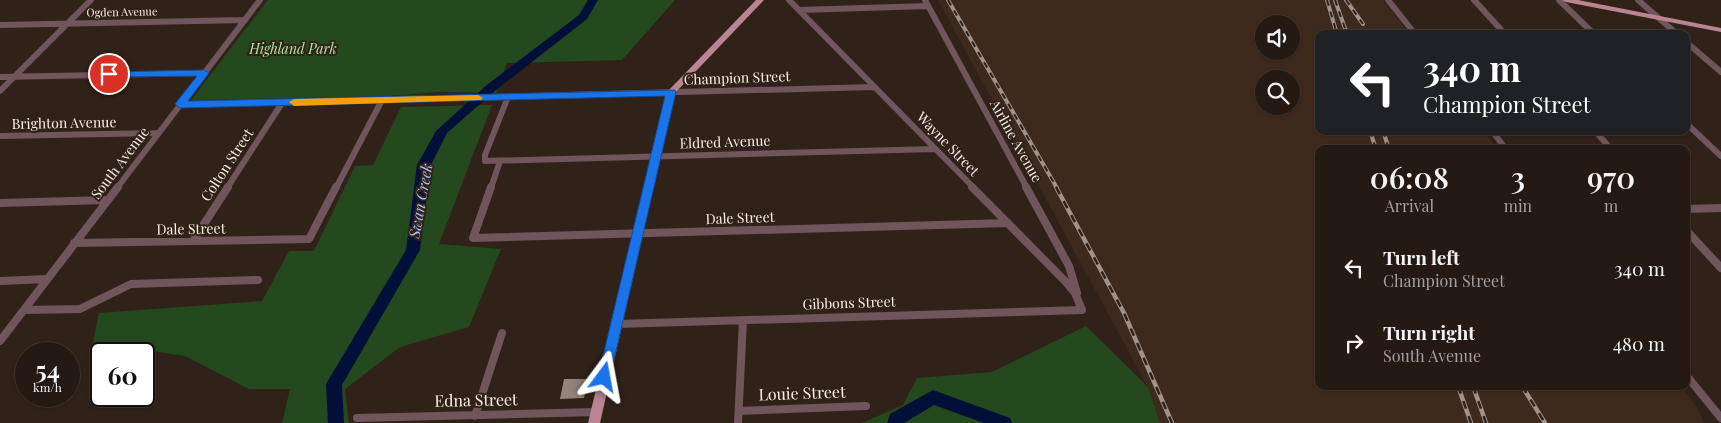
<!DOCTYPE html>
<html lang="en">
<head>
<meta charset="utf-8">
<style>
	body { margin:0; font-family:"Playfair Display",serif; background:#2d231c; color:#f1f3f6; height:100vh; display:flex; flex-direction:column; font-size:19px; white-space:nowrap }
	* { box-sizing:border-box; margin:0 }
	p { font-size:16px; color:#a3a1a0 }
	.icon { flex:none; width:28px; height:28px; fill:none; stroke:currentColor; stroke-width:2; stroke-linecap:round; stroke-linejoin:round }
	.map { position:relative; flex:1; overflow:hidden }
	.details { position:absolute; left:1315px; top:145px; width:375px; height:245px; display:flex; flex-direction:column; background:#251a13; border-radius:10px; box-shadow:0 1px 4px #0004,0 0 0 1px #423833 }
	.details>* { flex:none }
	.guide { position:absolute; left:1315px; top:30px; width:375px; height:105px; border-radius:10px; box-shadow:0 1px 4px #0004,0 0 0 1px #423833; background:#202124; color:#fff; overflow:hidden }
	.buttons { position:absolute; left:1255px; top:15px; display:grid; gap:10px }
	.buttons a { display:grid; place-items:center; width:45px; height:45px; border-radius:50%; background:#251a13; box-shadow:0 1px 4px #0004,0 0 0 1px #423833; font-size:25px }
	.speed { position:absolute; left:15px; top:342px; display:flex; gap:10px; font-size:25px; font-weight:700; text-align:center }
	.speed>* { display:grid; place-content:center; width:65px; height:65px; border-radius:50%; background:#251a13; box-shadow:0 1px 4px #0004,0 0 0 1px #423833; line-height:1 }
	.speed small { font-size:12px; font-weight:400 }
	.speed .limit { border:2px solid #111; border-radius:8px; background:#fff; color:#111 }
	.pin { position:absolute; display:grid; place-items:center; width:42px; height:42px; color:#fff; margin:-21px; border:2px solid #fff; border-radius:50%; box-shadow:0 1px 5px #0007 }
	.me { position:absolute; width:55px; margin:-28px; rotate:13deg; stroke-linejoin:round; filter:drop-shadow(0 0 4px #0008) }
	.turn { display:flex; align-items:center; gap:18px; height:105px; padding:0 25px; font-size:22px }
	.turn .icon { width:65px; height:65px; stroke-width:2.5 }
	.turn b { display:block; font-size:35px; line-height:42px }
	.eta { display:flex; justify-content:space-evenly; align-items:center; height:85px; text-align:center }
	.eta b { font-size:30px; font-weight:600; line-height:35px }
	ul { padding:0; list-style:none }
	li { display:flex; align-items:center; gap:15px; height:75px; padding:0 25px }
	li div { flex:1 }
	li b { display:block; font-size:19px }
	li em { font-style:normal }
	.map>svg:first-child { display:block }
	.built { fill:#3e2a1d; fill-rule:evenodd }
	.green { fill:#24491e }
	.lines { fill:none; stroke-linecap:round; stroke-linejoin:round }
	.river { fill:#020f38; fill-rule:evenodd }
	.building { fill:#968479 }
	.minor-far1 { stroke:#71555d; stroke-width:6 }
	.minor { stroke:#71555d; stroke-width:8 }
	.major { fill:#bb8493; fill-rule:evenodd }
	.rail-far1-casing { stroke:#9e928a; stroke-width:4 }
	.rail-casing { stroke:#9e928a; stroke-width:4.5 }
	.rail-far1 { stroke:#312219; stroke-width:2; stroke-dasharray:6; stroke-linecap:butt }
	.rail { stroke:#312219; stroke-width:2.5; stroke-dasharray:8; stroke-linecap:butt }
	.route { fill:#1a73e8; stroke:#114b97 }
	.slow { fill:#f59e0b }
	.labels { text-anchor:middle; stroke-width:4; stroke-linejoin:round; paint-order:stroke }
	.far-street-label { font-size:11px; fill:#faf0e9; stroke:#312219 }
	.park-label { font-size:14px; font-style:italic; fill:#aae7a1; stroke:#312219 }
	.street-label { font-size:14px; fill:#faf0e9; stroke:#312219 }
	.water-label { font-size:15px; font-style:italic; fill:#a5c3fe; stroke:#312219 }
	.near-street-label { font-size:16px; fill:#faf0e9; stroke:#312219 }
</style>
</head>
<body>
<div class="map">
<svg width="1721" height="423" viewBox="0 0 1721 423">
	<rect width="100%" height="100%" fill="#312219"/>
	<path class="built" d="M938,0H1383L1409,34H1319V131H1484L1498,149H1319V386H1681L1696,406L1704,423H1160L1148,387ZM1264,24H1291V51H1264ZM1264,79H1291V106H1264Z"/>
	<path class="green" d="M268,0H675L622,60L507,63L496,93L438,92L388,96L191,100Z
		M492,105L439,244L501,249L469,327L400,347L345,389L349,423H282L290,389H249L185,356L93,342L99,313L262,301L289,251H314L355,166L373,165L401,107Z
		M1086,326L1148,387L1160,423H862L903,405L917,378L992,372Z"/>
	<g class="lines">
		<path class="river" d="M588,0H598L587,19L496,90L447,133L431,165L420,250L342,385L344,423H328L326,384L406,250L417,165L436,131L488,84L579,15Z
			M933,390L1010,418L1012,423H984L934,405L904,423H887L890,414Z"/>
	</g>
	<path class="building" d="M564,379H588L584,398L560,399Z"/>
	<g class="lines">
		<path class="minor-far1" d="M789,0L974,188
			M925,0L1027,188
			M1388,0L1415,34
			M1474,0L1505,34
			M1559,0L1594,34
			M1638,0L1677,34
			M799,10L928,6
			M0,25L245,20
			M1686,42L1721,72
			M0,77L204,73
			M0,91L91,0
			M508,97L485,155V161L935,149
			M180,105L874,87
			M1686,123L1721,156
			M1492,131L1506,149
			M1595,131L1611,149
			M0,136L158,133
			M117,188L260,0
			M227,188L282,103
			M336,188L382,100
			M491,188L500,161"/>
		<path class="minor" d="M491,187L473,238L1008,223
			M1026,187L1069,266L1077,293
			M0,203L107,200
			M1686,209L1721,208
			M1686,230L1721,268
			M193,241L228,187
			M74,243L309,239L336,187
			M0,281L47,279
			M24,310L80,309L131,284L258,280
			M617,324L1082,310L1075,293L1065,281L972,187
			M0,341L118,187
			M1686,375L1721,418
			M739,411L866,406
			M475,416L502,333
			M357,418L596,412
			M738,423L743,321"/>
		<path class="major" d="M756,0H764L675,93L600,423H588L667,92Z
			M1562,0H1578L1721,28V32L1566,2Z"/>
		<defs>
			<path id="rail-far1" d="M948,0L1057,188
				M1327,0L1337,34
				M1335,0L1347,34
				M1346,0L1363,24
				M1370,131L1376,149
				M1383,131L1389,149"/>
			<path id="rail" d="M1056,187L1124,313L1172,423
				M1458,386L1471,423
				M1473,386L1486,423
				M1522,386L1545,423"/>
		</defs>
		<use href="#rail-far1" class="rail-far1-casing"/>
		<use href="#rail" class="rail-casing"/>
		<use href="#rail-far1" class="rail-far1"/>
		<use href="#rail" class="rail"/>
	</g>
	<path class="route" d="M204,70L209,73L188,101L675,90L676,92L609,381L604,382L600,381L598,377L665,96L180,108L175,104L197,76L109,77L105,74L109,72Z"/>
	<path class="slow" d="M478,95L483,98L481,100L294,106L289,102L294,99Z"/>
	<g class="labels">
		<g class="far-street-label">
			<text transform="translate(122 12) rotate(-1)" y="4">Ogden Avenue</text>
		</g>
		<g class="park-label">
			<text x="293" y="54">Highland Park</text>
		</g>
		<g class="street-label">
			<text transform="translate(737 78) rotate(-2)" y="5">Champion Street</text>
			<text transform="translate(64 123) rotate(-1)" y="5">Brighton Avenue</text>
			<text transform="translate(1016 141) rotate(61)" y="5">Airline Avenue</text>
			<text transform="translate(725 142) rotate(-2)" y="5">Eldred Avenue</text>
			<text transform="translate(948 144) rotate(46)" y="5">Wayne Street</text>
			<text transform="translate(120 163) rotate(-53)" y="5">South Avenue</text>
			<text transform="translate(227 165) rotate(-57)" y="5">Colton Street</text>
			<text transform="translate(740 218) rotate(-2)" y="5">Dale Street</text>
			<text transform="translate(191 229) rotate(-1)" y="5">Dale Street</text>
			<text transform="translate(849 303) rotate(-2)" y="5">Gibbons Street</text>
		</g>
		<g class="water-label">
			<text transform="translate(421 201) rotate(-80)" y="5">Swan Creek</text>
		</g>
		<g class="near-street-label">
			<text transform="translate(802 393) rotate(-2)" y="6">Louie Street</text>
			<text transform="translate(476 400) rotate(-1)" y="6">Edna Street</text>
		</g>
	</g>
</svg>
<div class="buttons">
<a><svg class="icon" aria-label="sound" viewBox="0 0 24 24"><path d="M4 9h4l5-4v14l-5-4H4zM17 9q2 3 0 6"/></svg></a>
<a><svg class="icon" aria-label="search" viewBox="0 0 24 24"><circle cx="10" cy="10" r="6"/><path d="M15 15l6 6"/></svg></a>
</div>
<div class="speed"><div>54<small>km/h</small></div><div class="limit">60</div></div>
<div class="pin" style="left:109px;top:74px;background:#d93025"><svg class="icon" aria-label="arrive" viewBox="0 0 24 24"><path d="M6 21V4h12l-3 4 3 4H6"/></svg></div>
<svg class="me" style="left:604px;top:377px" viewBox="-20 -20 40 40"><path d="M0-17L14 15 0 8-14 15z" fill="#1a73e8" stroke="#fff" stroke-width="4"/></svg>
<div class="guide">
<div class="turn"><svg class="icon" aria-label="left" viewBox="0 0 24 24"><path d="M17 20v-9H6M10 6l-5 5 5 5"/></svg><div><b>340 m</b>Champion Street</div></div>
</div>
<section class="details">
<div class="eta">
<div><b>06:08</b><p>Arrival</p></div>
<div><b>3</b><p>min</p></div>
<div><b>970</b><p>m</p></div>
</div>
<ul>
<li><svg class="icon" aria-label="left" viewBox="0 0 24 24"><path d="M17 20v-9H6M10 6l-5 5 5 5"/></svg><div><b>Turn left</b><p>Champion Street</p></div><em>340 m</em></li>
<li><svg class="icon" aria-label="right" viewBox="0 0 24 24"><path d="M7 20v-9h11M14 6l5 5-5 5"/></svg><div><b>Turn right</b><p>South Avenue</p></div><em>480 m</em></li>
</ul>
</section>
</div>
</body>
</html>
